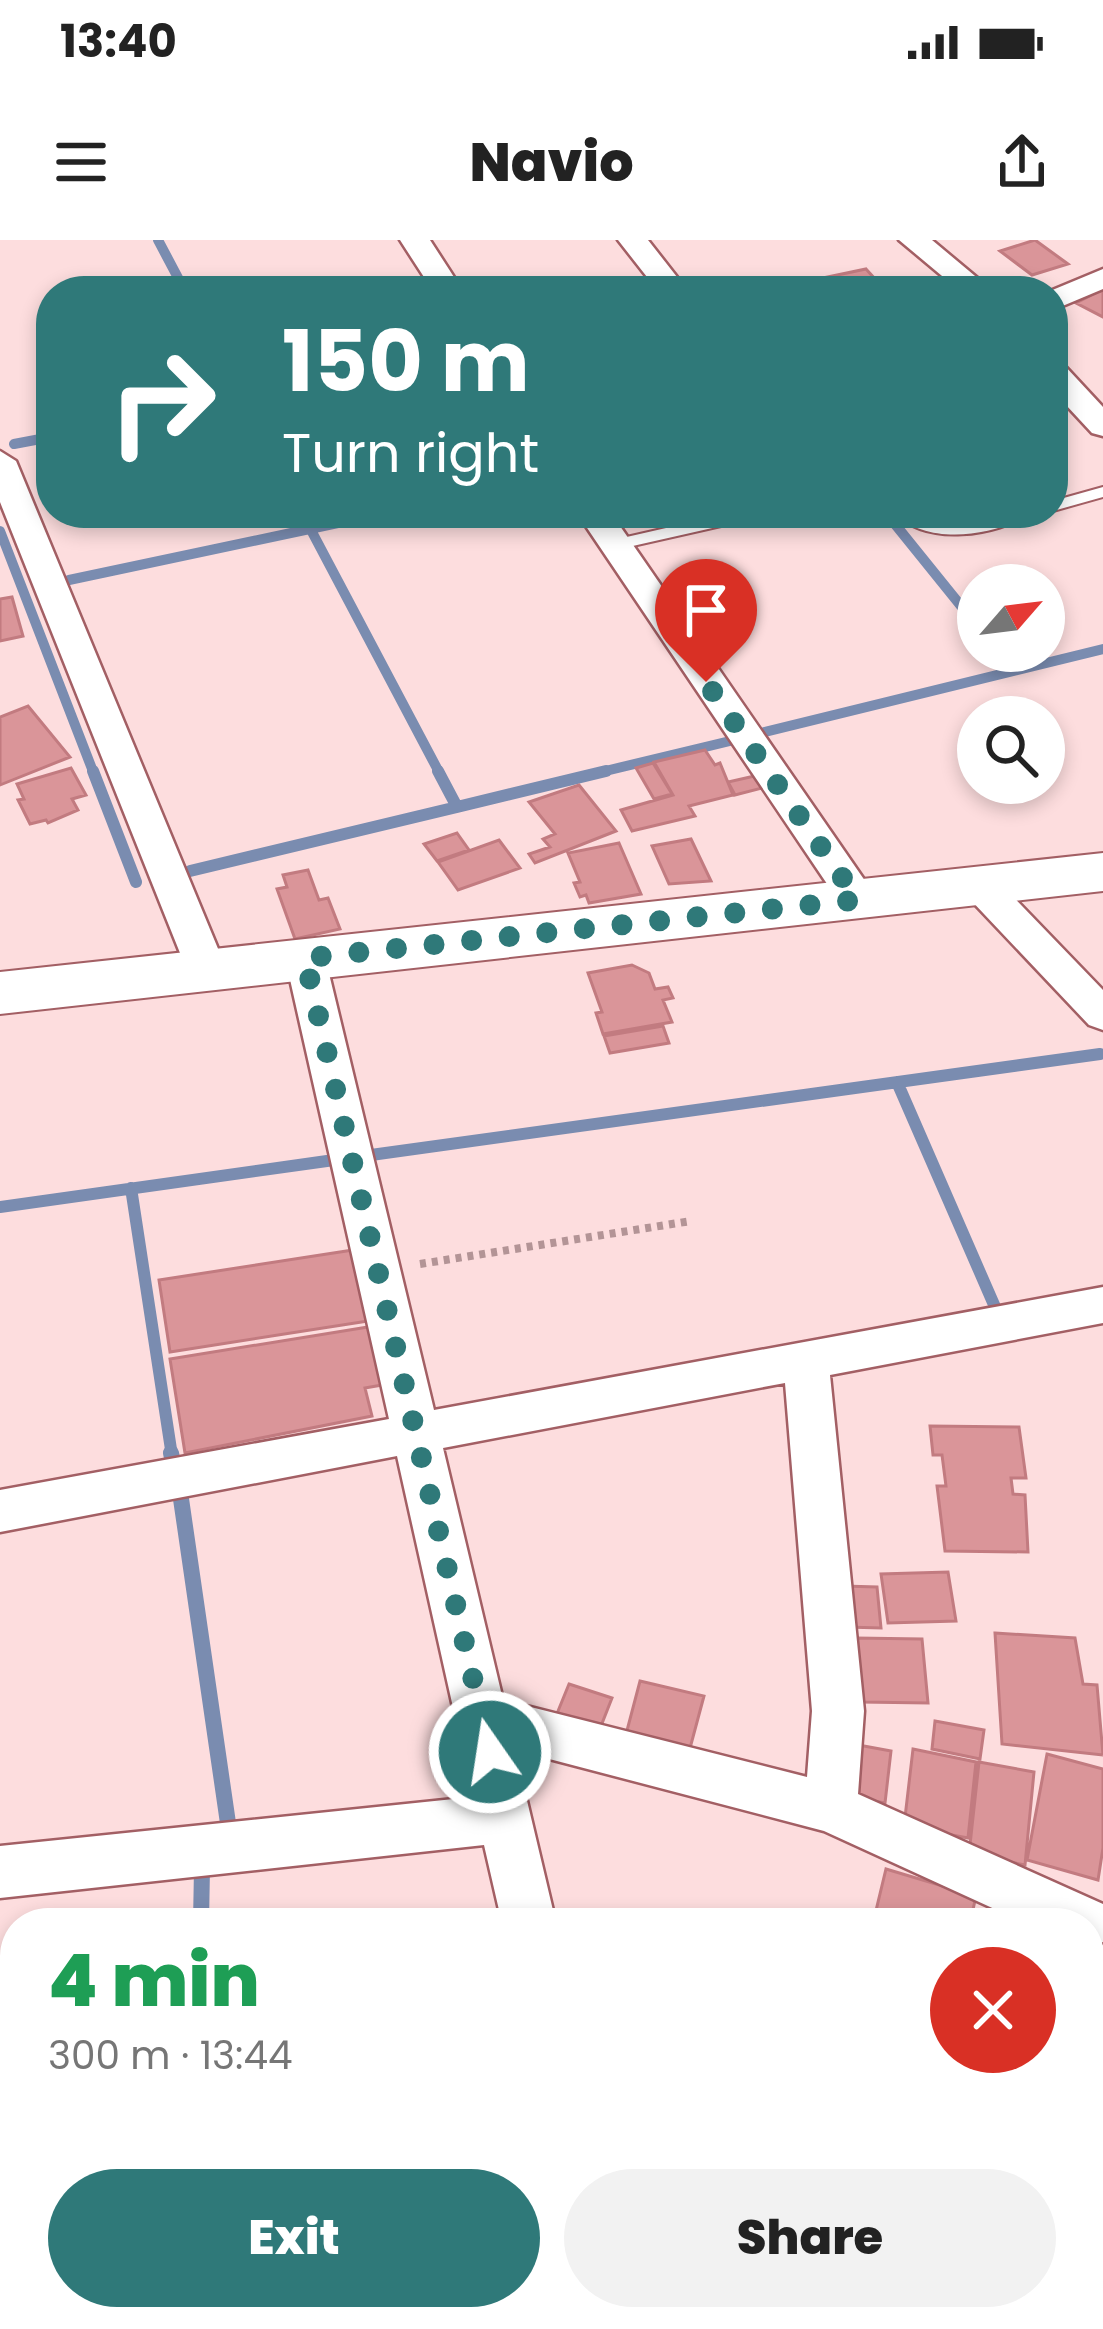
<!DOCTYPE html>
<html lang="en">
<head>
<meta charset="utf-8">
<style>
	body { margin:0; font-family:Poppins,sans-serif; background:#f2f2f2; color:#222; height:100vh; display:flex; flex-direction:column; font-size:45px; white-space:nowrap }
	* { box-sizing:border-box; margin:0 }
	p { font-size:39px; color:#767676 }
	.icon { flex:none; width:66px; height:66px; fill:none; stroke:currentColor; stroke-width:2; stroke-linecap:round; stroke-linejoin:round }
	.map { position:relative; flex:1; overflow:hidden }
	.panel { position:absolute; left:0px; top:1668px; width:1104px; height:423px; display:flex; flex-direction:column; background:#fff; border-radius:48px 48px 0 0; box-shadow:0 6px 18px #0003 }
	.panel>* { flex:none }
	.banner { position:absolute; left:36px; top:36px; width:1032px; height:252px; border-radius:48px; box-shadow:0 6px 18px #0003; background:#2f7979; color:#fff; overflow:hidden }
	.needle { width:78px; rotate:62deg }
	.buttons { position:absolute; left:957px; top:324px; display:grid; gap:24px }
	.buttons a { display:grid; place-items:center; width:108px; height:108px; border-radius:50%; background:#fff; box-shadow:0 6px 18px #0003; font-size:60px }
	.pin { position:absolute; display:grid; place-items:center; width:102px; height:102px; color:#fff; margin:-123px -51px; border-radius:50% 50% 50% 0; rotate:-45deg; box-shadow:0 0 12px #0007 }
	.pin .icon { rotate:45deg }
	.me { position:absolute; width:132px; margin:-66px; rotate:347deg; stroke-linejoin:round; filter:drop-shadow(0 0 9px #0008) }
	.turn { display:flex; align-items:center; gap:42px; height:252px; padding:0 48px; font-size:54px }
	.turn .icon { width:156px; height:156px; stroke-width:2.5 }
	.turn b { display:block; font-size:84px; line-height:102px }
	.round { display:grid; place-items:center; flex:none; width:126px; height:126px; border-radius:63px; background:#f2f2f2 }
	.summary { display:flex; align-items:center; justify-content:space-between; height:204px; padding:0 48px }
	h1 { font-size:72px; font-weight:800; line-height:90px; color:#1e9e55 }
	.cta { display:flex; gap:24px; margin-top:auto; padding:24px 48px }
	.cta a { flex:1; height:138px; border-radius:72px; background:#2f7979; color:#fff; font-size:48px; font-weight:800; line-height:138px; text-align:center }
	.cta a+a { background:#f2f2f2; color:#222 }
	.status { display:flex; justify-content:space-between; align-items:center; height:84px; padding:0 60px; background:#fff; direction:ltr }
	.status svg { height:33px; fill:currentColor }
	header { display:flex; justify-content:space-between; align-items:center; height:156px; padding:0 48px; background:#fff; font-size:54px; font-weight:800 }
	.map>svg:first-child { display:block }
	.green { fill:#c9a7d8 }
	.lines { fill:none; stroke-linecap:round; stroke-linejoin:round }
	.stream-far2 { stroke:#7a8cb0; stroke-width:10 }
	.stream-far1 { stroke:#7a8cb0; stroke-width:12 }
	.stream { stroke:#7a8cb0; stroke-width:16 }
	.building { fill:#da9599; stroke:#c27b80; stroke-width:3 }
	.lane-casing { stroke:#a35f64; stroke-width:4 }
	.street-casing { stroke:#a35f64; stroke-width:5 }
	.secondary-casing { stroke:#a35f64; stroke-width:4 }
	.path { stroke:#b39496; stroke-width:8; stroke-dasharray:6 6; stroke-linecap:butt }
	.lane { fill:#fff; fill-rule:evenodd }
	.street { fill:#fff; fill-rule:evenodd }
	.secondary { fill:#fff; fill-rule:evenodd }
	.route { stroke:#2f7979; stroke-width:21; stroke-dasharray:0 37.8 }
</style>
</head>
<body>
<div class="status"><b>13:40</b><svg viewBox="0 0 49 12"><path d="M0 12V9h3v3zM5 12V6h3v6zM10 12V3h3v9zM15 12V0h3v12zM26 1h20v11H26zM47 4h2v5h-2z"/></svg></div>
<header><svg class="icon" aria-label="menu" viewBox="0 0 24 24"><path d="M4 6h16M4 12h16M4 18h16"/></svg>Navio<svg class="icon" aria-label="share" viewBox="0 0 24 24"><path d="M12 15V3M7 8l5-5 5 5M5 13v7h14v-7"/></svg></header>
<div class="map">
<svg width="1103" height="2089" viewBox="0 0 1103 2089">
	<rect width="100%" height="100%" fill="#fdddde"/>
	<path class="green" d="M227,2076H903L915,2089H227Z"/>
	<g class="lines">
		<path class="stream-far2" d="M158,0L185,51
			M14,204L51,197
			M302,273L440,534
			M886,273L978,387
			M0,291L94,534
			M69,340L385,273
			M997,411L1013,431
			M761,493L1103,409
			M593,534L730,501"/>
		<path class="stream-far1" d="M93,531L136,642
			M438,531L457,567L606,531
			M190,631L457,567
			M897,842L995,1067
			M371,915L1100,814
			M131,948L172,1216
			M0,967L334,920"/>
		<path class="stream" d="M171,1213L172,1218
			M180,1252L229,1590
			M201,1683L202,1628
			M0,1868L15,1866"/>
	</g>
	<path class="building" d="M1035,0L1068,24L1032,35L1000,11Z
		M866,29L886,51H835L823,38Z
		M1103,49V77L1076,63Z
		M12,357L23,396L0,401V359Z
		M28,466L70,517L0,545V477Z
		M705,510L715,525L720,523L733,555L689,566L695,576L632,591L621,570L673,555L654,522Z
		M653,523L672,554L654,559L636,528Z
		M71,528L86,555L72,559L78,570L48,583L46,580L30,584L18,560L24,559L17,544Z
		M759,535L766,547L735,555L728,542Z
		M579,545L616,591L535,623L529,614L550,607L543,599L555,594L529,562Z
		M457,593L469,610L437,621L424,604Z
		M691,599L711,641L669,644L652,606Z
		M499,600L520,628L458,650L438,622Z
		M619,603L641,654L589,663L586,655L580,657L574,643L580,642L568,613Z
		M308,630L319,660L328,658L340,689L295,699L277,649L287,647L283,635Z
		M632,725L649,733L655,749L668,747L673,758L663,760L672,782L603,794L596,773L602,772L588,733Z
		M663,786L669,803L610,813L604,796Z
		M353,1010L368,1081L170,1112L159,1040Z
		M368,1087L382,1145L365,1148L372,1176L185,1213L170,1119Z
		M930,1186L1019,1187L1026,1238H1011L1013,1254L1025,1255L1028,1312L945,1311L937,1246H946L942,1215H933Z
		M948,1332L956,1381L888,1383L881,1334Z
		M843,1346L877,1347L881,1388L846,1387Z
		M995,1393L1075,1398L1083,1444L1097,1445L1103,1515L1002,1504Z
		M855,1398L922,1399L928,1463L860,1462Z
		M640,1441L704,1456L689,1512L625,1498Z
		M569,1444L612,1458L599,1491L556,1476Z
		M935,1481L984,1490L980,1519L932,1509Z
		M853,1504L891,1511L885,1563L846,1556Z
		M913,1509L976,1522L968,1598L904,1586Z
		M1047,1514L1103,1529V1608L1098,1640L1027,1620Z
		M979,1522L1034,1532L1025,1625L969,1614Z
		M886,1629L976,1656L970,1683H873Z
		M1089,1743L1103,1746V1853L1089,1850Z"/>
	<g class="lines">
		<defs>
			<path id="lane" d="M1103,247V257L1053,271V261Z
				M732,273H764L761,277L615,310L606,305L609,301Z
				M895,273H915L945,285L1002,273H1032C996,296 927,307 895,273Z"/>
			<path id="street" d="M400,0H430L463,51H433Z
				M618,0H648L688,51H658Z
				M899,0H932L993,51H960Z
				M1103,29V49L1053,70L1050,51Z
				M1053,123L1064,125L1103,167V196L1092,193L1053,151Z
				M0,211L16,221L226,728L220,738L206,742L192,738L186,728L0,262Z
				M577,273H611L872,651L878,660L872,669L858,673L844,669Z
				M981,634L995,638L1103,750V790L1089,785L967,656L962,647L967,638Z
				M305,703L319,707L325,717L434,1170L1103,1047V1083L830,1135L864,1471L858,1554L1103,1664V1702L1089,1708V1683H1025L824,1591L515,1510L556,1683H502L484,1605L0,1658V1606L473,1557L397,1216L0,1292V1250L389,1179L285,717L291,707ZM785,1143L812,1471L807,1537L503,1460L443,1208Z
				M187,2076H247V2089H187Z
				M902,2076H962L964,2089H904Z"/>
			<path id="secondary" d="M1103,613V651L0,774V732Z"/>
		</defs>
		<use href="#lane" class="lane-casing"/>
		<use href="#street" class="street-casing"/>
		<use href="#secondary" class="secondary-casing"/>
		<path class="path" d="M420,1024L691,981"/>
		<use href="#lane" class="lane"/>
		<use href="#street" class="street"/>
		<use href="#secondary" class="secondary"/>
	</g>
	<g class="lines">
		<path class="route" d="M490,1512L305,718L858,660L706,442"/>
	</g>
</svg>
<div class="buttons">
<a><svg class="needle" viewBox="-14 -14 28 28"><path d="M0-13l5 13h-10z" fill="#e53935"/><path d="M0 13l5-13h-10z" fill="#767676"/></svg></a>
<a><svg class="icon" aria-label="search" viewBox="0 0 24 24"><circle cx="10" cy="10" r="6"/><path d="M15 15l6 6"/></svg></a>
</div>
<div class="pin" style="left:706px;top:442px;background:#d93025"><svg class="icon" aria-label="arrive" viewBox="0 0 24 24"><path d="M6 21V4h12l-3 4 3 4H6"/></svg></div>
<svg class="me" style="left:490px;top:1512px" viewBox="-20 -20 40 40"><circle r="17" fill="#2f7979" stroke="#fff" stroke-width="3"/><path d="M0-11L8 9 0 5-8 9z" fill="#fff"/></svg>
<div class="banner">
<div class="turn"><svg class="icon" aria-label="right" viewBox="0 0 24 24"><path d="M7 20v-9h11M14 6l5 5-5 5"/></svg><div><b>150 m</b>Turn right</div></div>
</div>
<section class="panel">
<div class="summary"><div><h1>4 min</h1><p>300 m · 13:44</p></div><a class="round" style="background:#d93025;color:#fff"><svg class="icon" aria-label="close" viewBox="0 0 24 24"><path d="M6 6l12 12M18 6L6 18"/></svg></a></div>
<div class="cta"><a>Exit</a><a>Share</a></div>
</section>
</div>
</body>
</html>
